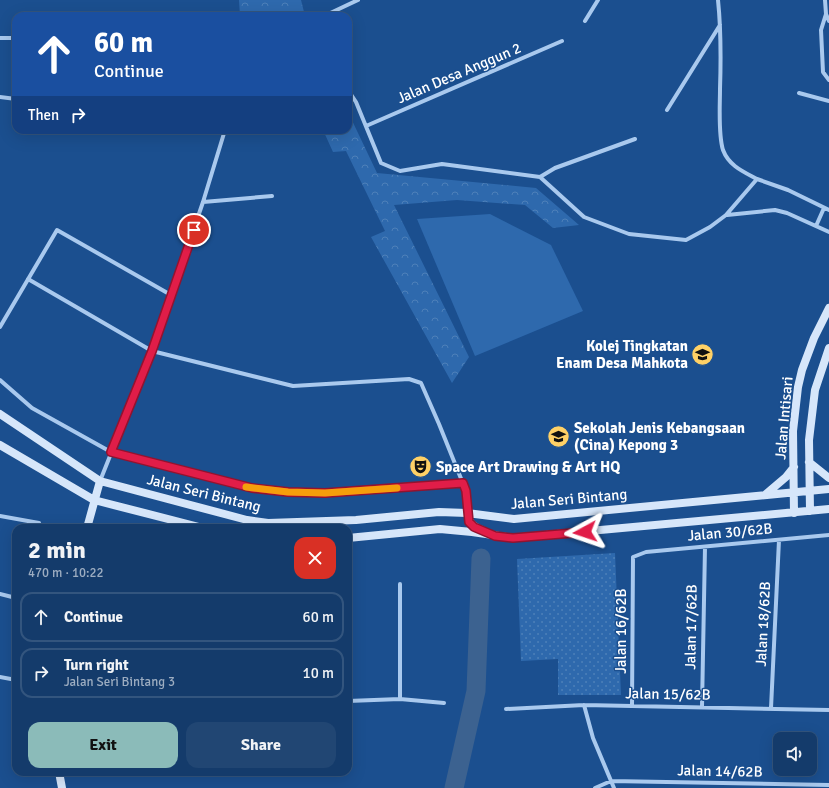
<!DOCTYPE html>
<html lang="en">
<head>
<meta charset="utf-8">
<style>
	body { margin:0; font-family:Signika,sans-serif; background:#214673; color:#f1f3f6; height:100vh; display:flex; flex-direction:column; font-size:15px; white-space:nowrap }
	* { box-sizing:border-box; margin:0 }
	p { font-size:13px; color:#9dadc1 }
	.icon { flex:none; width:22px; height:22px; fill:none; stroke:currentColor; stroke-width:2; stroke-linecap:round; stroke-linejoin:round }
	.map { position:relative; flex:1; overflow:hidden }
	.sheet { position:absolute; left:12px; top:524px; width:340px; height:252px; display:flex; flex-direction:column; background:#143b6b; border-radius:12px; box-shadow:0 4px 16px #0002,0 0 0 1px #33557e }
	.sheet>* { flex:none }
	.top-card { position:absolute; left:12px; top:12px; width:340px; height:122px; border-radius:12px; box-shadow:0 4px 16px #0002,0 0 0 1px #33557e; background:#1a4fa0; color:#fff; overflow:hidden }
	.buttons { position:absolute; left:773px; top:732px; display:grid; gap:8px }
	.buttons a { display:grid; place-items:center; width:44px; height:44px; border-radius:8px; background:#143b6b; box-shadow:0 4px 16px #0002,0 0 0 1px #33557e; font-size:20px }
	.pin { position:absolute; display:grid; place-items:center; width:34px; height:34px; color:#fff; margin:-17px; border:2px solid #fff; border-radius:50%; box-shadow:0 1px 4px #0007 }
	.me { position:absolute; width:44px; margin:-22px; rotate:265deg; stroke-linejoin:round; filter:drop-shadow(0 0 3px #0008) }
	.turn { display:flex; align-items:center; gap:14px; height:84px; padding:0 16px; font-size:18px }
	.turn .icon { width:52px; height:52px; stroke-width:2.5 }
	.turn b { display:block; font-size:28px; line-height:34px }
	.then { display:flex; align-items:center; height:38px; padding:0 16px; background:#0003; gap:8px; font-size:15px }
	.round { display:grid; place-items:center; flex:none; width:42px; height:42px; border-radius:12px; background:#214673 }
	.summary { display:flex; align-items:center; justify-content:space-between; height:68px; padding:0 16px }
	h1 { font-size:24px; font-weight:700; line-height:30px }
	.primary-button { display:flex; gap:8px; margin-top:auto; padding:8px 16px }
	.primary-button a { flex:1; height:46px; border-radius:12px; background:#8bbbb9; color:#111; font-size:16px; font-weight:700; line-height:46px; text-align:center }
	.primary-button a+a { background:#214673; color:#f1f3f6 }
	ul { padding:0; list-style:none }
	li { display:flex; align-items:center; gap:12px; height:50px; margin:0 8px 6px; padding:0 8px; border:2px solid #33557e; border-radius:12px }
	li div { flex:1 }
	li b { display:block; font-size:15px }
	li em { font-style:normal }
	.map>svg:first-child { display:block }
	.grass { fill:#2e69ad }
	.forest { fill:url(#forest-crowns) }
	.park { fill:url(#park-dots) }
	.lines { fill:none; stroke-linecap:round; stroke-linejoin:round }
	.river { stroke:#3c6290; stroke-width:19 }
	.street { stroke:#a9c9ee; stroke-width:4 }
	.secondary { stroke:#d6e6fa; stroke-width:8 }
	.route-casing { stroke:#92132f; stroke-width:10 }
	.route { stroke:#e11d48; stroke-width:7 }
	.slow { stroke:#f59e0b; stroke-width:7 }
	.labels { text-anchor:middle; stroke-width:3; stroke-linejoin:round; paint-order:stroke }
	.street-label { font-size:15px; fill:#fff; stroke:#1b4f8f }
	.poi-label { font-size:15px; font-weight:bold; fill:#fff; stroke:#1b4f8f; text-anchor:start }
</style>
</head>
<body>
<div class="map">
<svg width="829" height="788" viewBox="0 0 829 788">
	<defs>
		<pattern id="forest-crowns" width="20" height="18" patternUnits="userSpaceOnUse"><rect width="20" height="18" fill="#2e69ad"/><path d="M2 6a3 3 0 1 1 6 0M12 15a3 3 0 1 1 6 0" fill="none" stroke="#4d80b9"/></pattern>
		<pattern id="park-dots" width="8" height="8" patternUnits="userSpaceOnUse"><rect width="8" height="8" fill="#2e69ad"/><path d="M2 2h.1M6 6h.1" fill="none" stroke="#4d80b9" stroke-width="1.8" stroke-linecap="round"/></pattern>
	</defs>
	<rect width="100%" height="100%" fill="#1b4f8f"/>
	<path class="grass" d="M490,214L551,245L583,311L475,356L417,219Z"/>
	<path class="forest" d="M239,0H301L305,16H240Z
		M348,112L377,173L536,188L579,225L553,228L525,205L457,200L394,205L469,357L452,383L371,237L385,231L346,151L333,152L323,130H348Z"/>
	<path class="park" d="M615,553L621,695H558V659L521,661L517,559Z"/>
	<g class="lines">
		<path class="river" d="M454,788L476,691L481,558"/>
		<path class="street" d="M825,0L826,14
			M324,16L358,0
			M585,21L598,0
			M829,21L826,14L821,30L823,72L829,80
			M0,38H16
			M348,90L356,102L381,163L400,171L442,164L540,177L584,217L629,234L686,240L710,227L726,215L757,179C744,172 729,166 723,150C718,134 720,106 720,89C721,59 721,29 718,0
			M799,93L829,101
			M0,97L16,99
			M667,110L720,25
			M366,126L562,41
			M540,177L555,168L635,139
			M757,179L788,190L829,210
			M203,202L272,196
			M727,215L775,210L787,213L829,232
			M816,226L824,208
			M28,279L152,351L293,386L409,379L421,383L439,424L466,491L467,513
			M0,327L57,230L171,295
			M0,380L32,408L111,452L252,488L288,492L325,493L463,483
			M100,481L152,351L203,202L225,130
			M0,516L39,523
			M0,594L16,598
			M0,677L16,680
			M400,699V584
			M348,701L400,699L444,703
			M584,705L593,738L614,788
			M632,706L633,557L646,552L829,535
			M702,707L705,547
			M771,708L779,540
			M506,709L584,705L829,710
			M595,788L611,781L829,785"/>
		<path class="secondary" d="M0,414L100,481L247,520L268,523L356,520L439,512L467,513L514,519L829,489
			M0,445L94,500L203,528
			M809,462L829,478
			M766,494L786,477L794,467
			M810,511L809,440L815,390L829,348
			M467,513C469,523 472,526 482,530
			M794,513L793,431L798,387L802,370L814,338L829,308
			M87,528L100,481
			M348,538L440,529L472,532L513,538L829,509
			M59,772L62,788"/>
	</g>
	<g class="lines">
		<defs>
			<path id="route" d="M194,230L152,351L111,452L252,488L288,492L325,493L463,483L466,491L469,522L474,527L495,536L513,538L585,532"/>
		</defs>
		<use href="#route" class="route-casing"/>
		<use href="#route" class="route"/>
		<path class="slow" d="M246,487L288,492L325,493L397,488"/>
	</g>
	<defs>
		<symbol id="school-disc" viewBox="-11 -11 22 22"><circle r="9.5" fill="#ffd166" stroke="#1b4f8f"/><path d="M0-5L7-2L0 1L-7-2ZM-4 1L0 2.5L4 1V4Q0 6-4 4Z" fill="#111"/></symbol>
		<symbol id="theatre-disc" viewBox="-11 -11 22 22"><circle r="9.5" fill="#ffd166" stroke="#1b4f8f"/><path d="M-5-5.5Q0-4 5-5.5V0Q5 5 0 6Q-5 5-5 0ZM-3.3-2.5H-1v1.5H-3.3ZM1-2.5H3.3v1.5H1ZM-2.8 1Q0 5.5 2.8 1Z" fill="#111"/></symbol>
	</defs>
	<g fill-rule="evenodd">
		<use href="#school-disc" x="690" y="342" width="25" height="25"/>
		<use href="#school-disc" x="546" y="424" width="25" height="25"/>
		<use href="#theatre-disc" x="408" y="454" width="25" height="25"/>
	</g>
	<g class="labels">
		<g class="street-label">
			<text transform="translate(459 73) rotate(-23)" y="5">Jalan Desa Anggun 2</text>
			<text transform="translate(784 418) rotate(-85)" y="5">Jalan Intisari</text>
			<text transform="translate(204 493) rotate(14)" y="5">Jalan Seri Bintang</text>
			<text transform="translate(569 499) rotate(-5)" y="5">Jalan Seri Bintang</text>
			<text transform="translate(730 532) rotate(-5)" y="5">Jalan 30/62B</text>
			<text transform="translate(763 624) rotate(-87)" y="5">Jalan 18/62B</text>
			<text transform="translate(691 627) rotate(-89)" y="5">Jalan 17/62B</text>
			<text transform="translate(621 631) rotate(-90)" y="5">Jalan 16/62B</text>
			<text transform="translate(668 694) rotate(1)" y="5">Jalan 15/62B</text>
			<text transform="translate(720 771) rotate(1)" y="5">Jalan 14/62B</text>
		</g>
		<g class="poi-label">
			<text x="688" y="351" text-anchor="end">Kolej Tingkatan<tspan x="688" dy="17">Enam Desa Mahkota</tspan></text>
			<text x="574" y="433">Sekolah Jenis Kebangsaan<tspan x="574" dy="17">(Cina) Kepong 3</tspan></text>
			<text x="436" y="472">Space Art Drawing &amp; Art HQ</text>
		</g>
	</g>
</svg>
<div class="buttons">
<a><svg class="icon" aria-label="sound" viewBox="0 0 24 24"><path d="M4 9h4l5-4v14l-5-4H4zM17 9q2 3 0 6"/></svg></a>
</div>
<div class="pin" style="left:194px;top:230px;background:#d93025"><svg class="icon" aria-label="arrive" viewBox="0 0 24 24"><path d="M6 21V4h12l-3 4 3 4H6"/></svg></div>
<svg class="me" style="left:585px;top:532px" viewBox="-20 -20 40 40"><path d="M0-17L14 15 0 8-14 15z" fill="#e11d48" stroke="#fff" stroke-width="4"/></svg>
<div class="top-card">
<div class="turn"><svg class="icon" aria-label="ahead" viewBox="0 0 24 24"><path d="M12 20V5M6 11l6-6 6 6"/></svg><div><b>60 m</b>Continue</div></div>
<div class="then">Then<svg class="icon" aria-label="right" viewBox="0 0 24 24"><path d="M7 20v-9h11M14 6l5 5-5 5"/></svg></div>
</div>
<section class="sheet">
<div class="summary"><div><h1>2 min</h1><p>470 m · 10:22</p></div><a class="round" style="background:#d93025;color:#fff"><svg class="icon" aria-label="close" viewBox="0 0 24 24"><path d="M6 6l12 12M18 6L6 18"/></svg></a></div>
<ul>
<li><svg class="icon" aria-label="ahead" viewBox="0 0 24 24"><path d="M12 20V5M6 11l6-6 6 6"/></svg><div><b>Continue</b></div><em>60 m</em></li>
<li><svg class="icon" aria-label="right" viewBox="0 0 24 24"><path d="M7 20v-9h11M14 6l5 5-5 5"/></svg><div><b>Turn right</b><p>Jalan Seri Bintang 3</p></div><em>10 m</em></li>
</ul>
<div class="primary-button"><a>Exit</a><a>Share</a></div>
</section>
</div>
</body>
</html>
